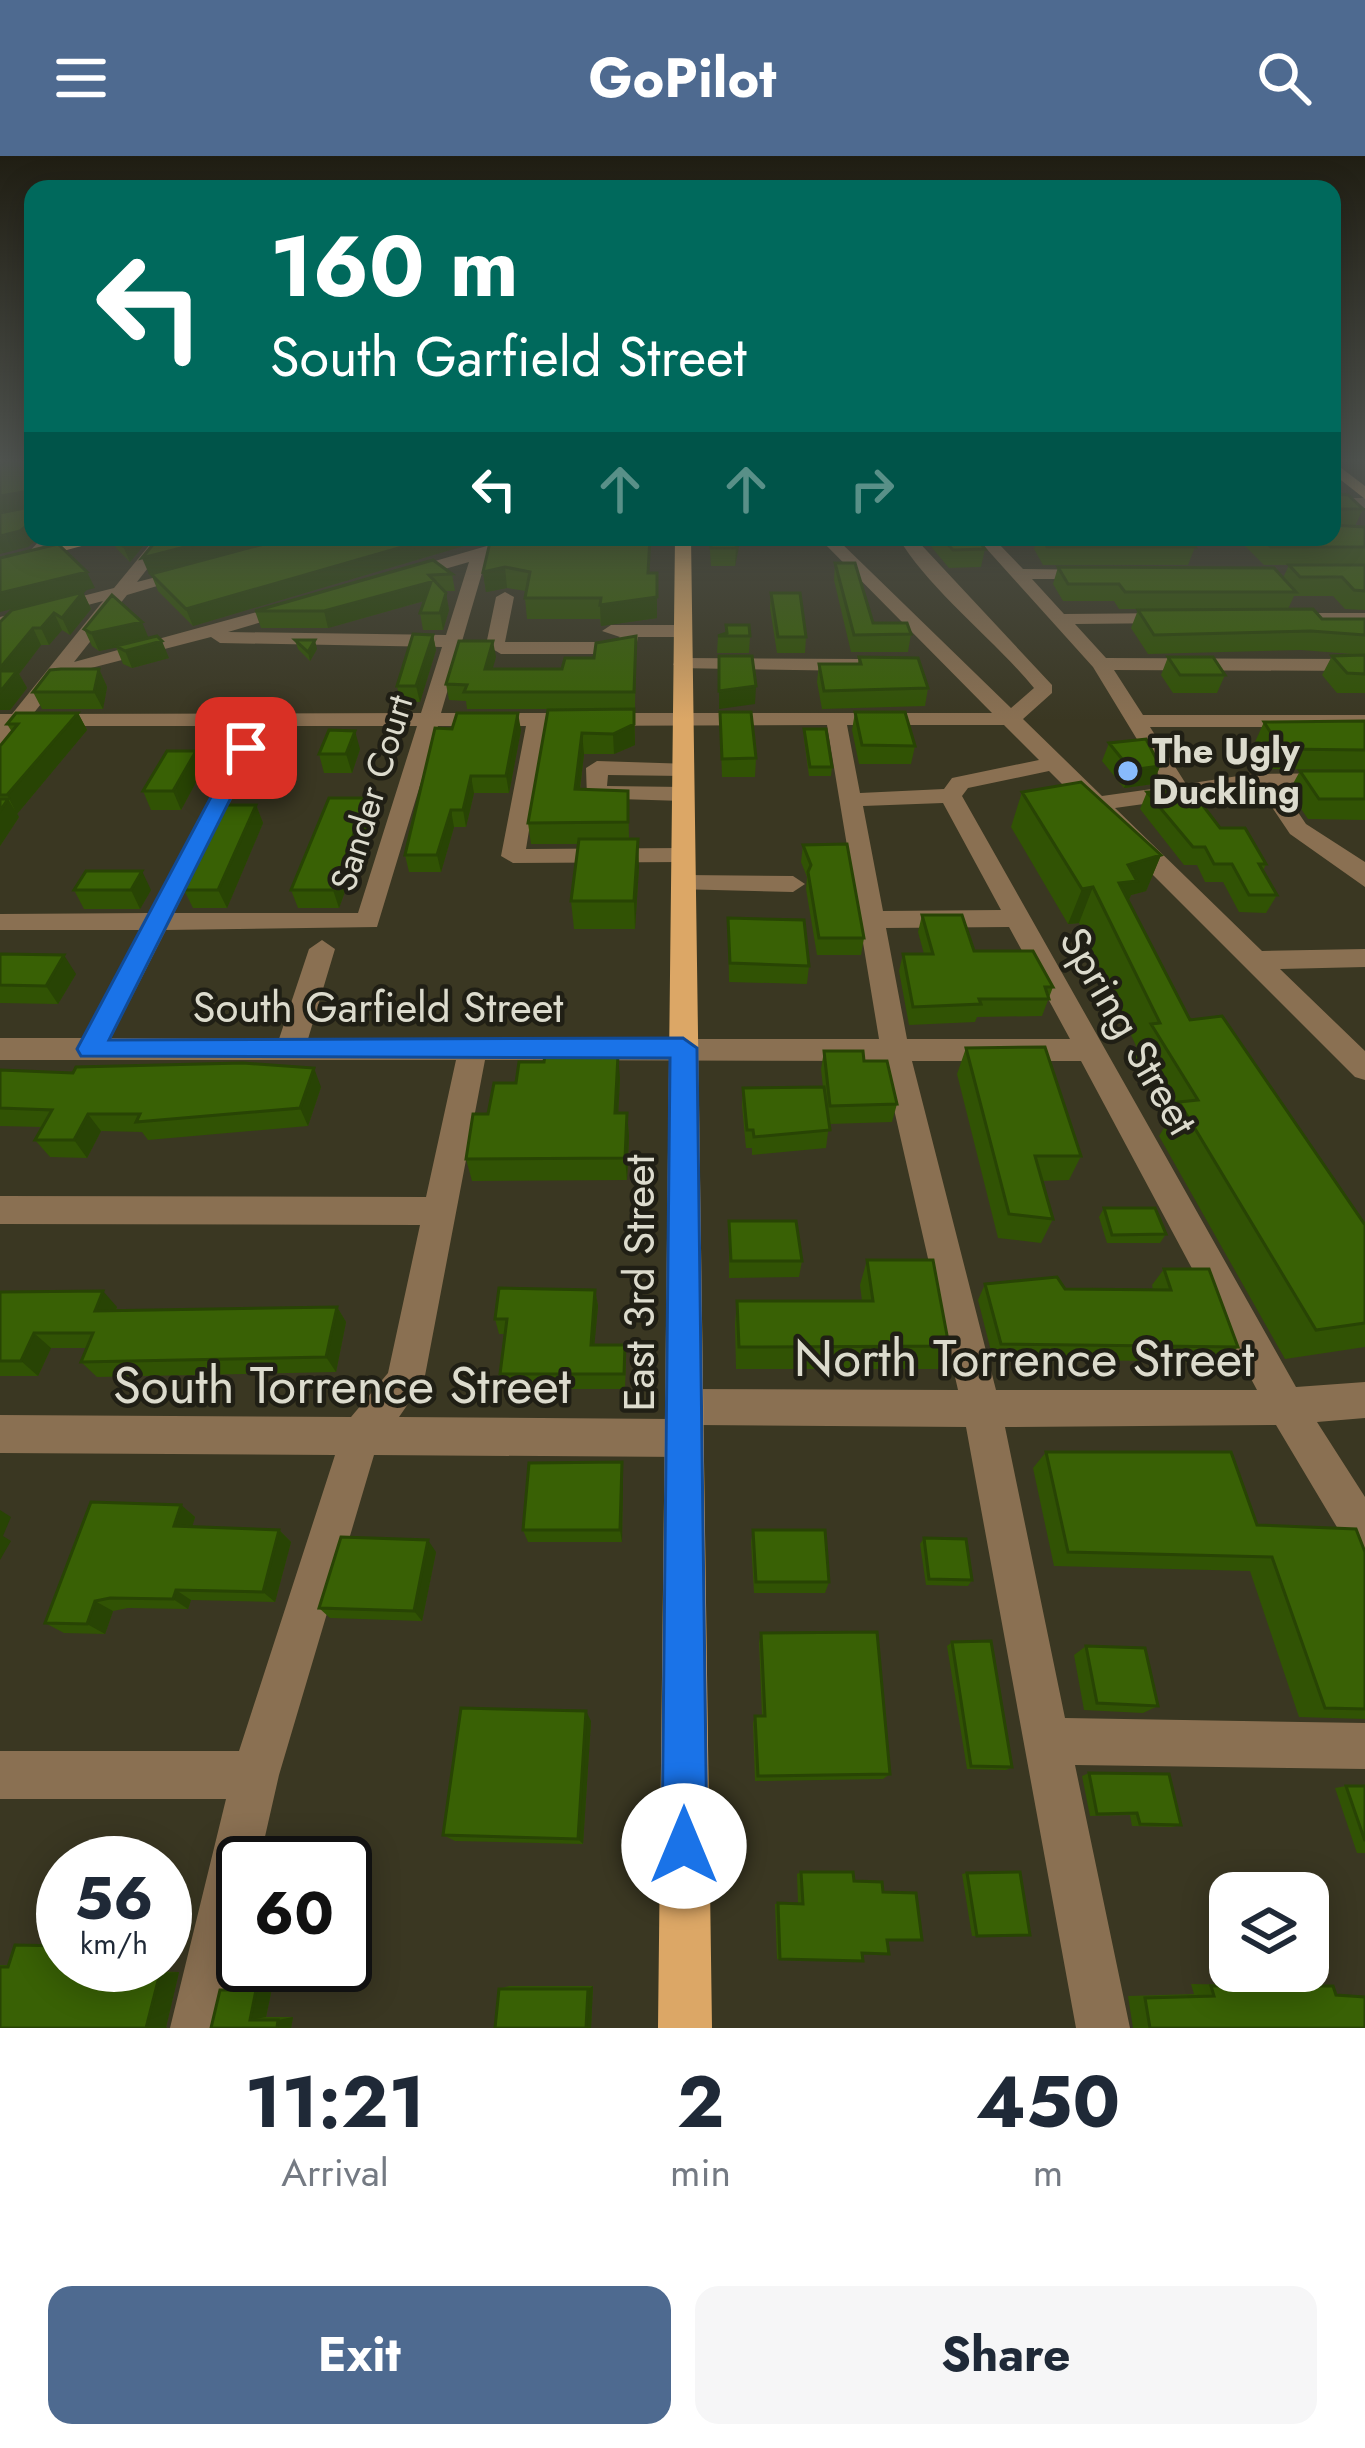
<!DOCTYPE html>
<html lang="en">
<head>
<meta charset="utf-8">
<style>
	body { margin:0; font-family:Jost,sans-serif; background:#f6f6f7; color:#1f2937; height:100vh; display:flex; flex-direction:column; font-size:45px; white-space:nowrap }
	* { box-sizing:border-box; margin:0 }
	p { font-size:39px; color:#747a83 }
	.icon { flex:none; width:66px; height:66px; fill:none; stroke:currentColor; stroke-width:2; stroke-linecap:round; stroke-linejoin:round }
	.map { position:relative; height:1872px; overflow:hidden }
	.details { display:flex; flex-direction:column; background:#fff; flex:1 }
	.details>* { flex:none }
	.hud { position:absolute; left:24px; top:24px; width:1317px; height:366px; border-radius:24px; box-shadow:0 6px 30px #0003; background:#00695c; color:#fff; overflow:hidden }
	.fabs { position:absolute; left:1209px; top:1716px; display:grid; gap:24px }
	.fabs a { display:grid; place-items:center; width:120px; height:120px; border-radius:24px; background:#fff; box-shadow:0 6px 30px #0003; font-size:60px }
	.speed { position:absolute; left:36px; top:1680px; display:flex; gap:24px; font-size:60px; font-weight:700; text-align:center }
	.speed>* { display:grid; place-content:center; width:156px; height:156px; border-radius:50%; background:#fff; box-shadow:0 6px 30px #0003; line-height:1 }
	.speed small { font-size:30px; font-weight:400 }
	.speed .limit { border:6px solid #111; border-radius:18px; background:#fff; color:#111 }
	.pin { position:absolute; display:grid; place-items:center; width:102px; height:102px; color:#fff; margin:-51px; border-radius:24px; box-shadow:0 6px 18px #0006 }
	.me { position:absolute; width:132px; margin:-66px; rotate:0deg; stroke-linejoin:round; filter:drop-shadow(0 0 9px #0008) }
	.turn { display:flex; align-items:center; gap:42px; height:252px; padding:0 48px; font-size:54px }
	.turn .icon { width:156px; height:156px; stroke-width:2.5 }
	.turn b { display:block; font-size:84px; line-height:102px }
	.lanes { display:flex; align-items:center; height:114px; padding:0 48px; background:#0003; justify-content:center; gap:60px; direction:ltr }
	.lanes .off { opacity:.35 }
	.eta { display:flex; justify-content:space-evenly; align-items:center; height:204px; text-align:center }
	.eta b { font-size:72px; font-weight:700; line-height:84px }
	.action { display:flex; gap:24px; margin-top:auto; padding:24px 48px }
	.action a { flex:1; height:138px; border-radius:24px; background:#4e6a90; color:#fff; font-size:48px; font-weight:700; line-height:138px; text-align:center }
	.action a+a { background:#f6f6f7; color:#1f2937 }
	header { display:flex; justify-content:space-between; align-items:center; height:156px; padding:0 48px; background:#4e6a90; color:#fff; font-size:54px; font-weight:700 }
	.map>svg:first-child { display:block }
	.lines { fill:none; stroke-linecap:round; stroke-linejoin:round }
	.minor { fill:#8a7052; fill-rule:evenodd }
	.major { fill:#dca766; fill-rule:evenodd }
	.wall { fill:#315304 }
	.shaded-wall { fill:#284404 }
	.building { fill:#396105; stroke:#284404; stroke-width:3 }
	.route { fill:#1a73e8; stroke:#114b97; stroke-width:3 }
	.poi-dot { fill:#88bafc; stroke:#201f15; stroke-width:4.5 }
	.labels { text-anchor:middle; stroke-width:9; stroke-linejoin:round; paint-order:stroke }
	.far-poi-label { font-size:36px; font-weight:bold; fill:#dcdbcd; stroke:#201f15; text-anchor:start }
	.far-street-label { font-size:36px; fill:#dcdbcd; stroke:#201f15 }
	.street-label { font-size:42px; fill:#dcdbcd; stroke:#201f15 }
	.near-street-label { font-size:51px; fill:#dcdbcd; stroke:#201f15 }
</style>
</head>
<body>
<header><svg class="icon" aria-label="menu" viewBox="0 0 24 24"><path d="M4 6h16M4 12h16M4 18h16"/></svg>GoPilot<svg class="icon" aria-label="search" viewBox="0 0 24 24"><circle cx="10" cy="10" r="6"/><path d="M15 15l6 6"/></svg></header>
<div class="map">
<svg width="1365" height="1872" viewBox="0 0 1365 1872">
	<rect width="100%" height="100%" fill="#3a3722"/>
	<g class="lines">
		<path class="minor" d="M1332,342H1365V352H1332Z
			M43,381H60L40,403H28L26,399Z
			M156,381H172L137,426L195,411L204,416L127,439L74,506L293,446L302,451L299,455L228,476L446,479L469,406L403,425L397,424V416L518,381H543L487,400L441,557H992L818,381H835L1011,552L1034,532C994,483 928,433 898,381H914L1052,529V537L1023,563L1102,640L1166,631L1093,511L976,381H1125L1117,386H997L1023,413L1103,414V422L1097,423H1032L1064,458L1173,457L1182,462L1173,467L1075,468L1106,502L1365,503V515L1114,514L1143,559H1365V571H1150L1186,628L1251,618L1365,617V631H1281L1306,668L1365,706V731L1290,678L1259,632L1115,652L1262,795L1365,793V811L1280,813L1365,895V924L1355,921L1049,615L968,632L962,640L1296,1231L1365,1226V1262L1317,1266L1365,1341V1399L1350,1393L1276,1269L1005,1271L1065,1562L1365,1567V1613L1075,1609L1130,1872H1076L966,1271L698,1269L703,1282L698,1295L684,1301L374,1299L279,1619L259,1707H243V1783L224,1872H170L226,1643H0V1595H239L335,1299L0,1297V1259L351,1261L388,1217L420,1069L0,1068V1040L426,1041L456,904H0V882H82L140,774H0V758L149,757L248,570H24L8,591L0,592V558H12L103,445L0,472V461L114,432ZM211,481L220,487L442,491L421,557L33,558L64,519ZM827,569L879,883H308L335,793L322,784L309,793L279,883L111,882L166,774L377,771L438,570H526L501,700L513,707L683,706L695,699L683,692L526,693L546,570ZM847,569H1004L1039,604L952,622L944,633L860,637ZM269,570H417L358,757H174ZM943,647L1001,754L883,755L863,650ZM1009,771L1070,883H907L886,772ZM485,904L883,905L958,1234L684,1233L671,1238L665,1251L670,1263L399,1261L424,1225ZM912,905H1081L1257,1234H996Z
			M505,436L514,441L505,486H614L620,481L602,475L611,469H683L692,475L683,481H638L636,491L617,498H501L486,489L496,441Z
			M1281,457H1365V467L1275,466V458Z
			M683,502L860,503L870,509L860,515L676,512L673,508Z
			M597,605L691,608L694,613L683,620L608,619L607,630L683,631L694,638L683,645L587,642L586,612Z
			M684,719L793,720L805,728L793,736L675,733L672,727Z"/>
		<path class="major" d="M1332,305L1365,330V343L1332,317Z
			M87,381H115L0,412V402Z
			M675,381H691L712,1872H658Z"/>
	</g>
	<path class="wall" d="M1332,326L1337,338L1363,353L1355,370L1365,371V409H1264L1236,381H1332Z
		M111,381H147L148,384L130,406L116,392Z
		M159,381H494L193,470L158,435L151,418L260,389L149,418Z
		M495,381L650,417H657V462L601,470L600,463H527L525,442L526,435L507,432L486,436L483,416Z
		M709,381H741L735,410H711Z
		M923,381H976L985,393L981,411L949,412Z
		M1037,381H1187L1195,391L1188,409H1043L1034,393Z
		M433,404L452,418L455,435H445L449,454L443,474H423L420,457L424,445L328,472H261L255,455Z
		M835,407L873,467L911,478L908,496H851L834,424Z
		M1289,409H1365V454L1345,453L1333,440H1294L1288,453H1119L1114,445H1063L1053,428L1058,411L1283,422Z
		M83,436L91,453L70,479L62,474L49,489H41L19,518L27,532L10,554L0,466Z
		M771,437L806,481L805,497H777L770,452Z
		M1138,454L1322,463H1365V499L1301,494L1148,498L1131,472Z
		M726,469L750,480L749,497H717L718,480L726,477Z
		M84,473L149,482L169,502L132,512L123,508L116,491L99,495L92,490Z
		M433,479L436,494L420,546H400L397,530Z
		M636,480L635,553H467L466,545L449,544L446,528L496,501L492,513H562L594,502Z
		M295,484L317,493L310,505L298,493Z
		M1365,499V537H1337L1322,519L1332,500Z
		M859,501L928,532L925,550L822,553L817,526L819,508H858Z
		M1168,501L1225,519L1217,537H1173L1161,519Z
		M99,513L107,531L103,553H42L33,536Z
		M634,553L635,589L614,598H584L580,634L628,635L629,683L639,711L635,773H574L571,745L578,688H531L528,667L548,554Z
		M720,556L756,602L755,621H722Z
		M855,556L915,590L911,608H859L852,574Z
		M78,557L87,574L17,658L19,661L0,690V590L12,576L7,568Z
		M1365,565V614L1271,613L1255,586L1264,566Z
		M435,572L521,574L509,637H474L466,671H454L441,716H409L405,699Z
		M804,573L832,611L831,620H809L804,583Z
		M1109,587L1160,610L1153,628L1124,632L1102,605Z
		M360,593L352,617H324L319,598Z
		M196,595L203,613L181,654H151L143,635Z
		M1300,615H1365V664L1308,663L1289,635Z
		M1022,636L1161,699L1146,735L1131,739L1128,746L1190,864L1365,1069V1191L1285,1203L1159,980L1169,964L1134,903L1138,894L1079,767L1068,768L1011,671Z
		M1147,636L1220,672L1266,708L1263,715L1277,739L1266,757L1239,756L1223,726H1205L1197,709H1184L1140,653Z
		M256,649L263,667L227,752H193L184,734Z
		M372,661L339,752H298L291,734Z
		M803,689L864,782L861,799H817L806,733L807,721L801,706Z
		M74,734H151L140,753H84Z
		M922,759L974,795L1053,831L1042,860L977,861L975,866L909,869L899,815L903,798H924L918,776Z
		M728,762L809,810L807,828L729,826Z
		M0,798L76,818L58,848L0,847Z
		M966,892L1081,1000L1069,1024L1042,1025L1053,1063L1041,1087L998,1082L957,918Z
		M824,895L864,905L897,948L892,966L829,968L826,992L752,999V992H746L742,950L743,932L823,931L821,913Z
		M0,914L321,931L308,970L148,984L142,976L101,975L87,1002L50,1001L35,984L42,971L0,970Z
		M620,922L618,957H627L629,980L627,1024L472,1025L466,1003L488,958L516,927Z
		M1104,1052L1166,1078L1160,1087H1107L1099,1061Z
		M729,1065L802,1105L799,1121L729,1122Z
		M867,1104L949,1190L939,1213H736L735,1168L737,1145H862L860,1129Z
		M1164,1113L1238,1191L1223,1206L993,1203L978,1144L985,1128L1065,1133L1153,1134L1152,1129Z
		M595,1134L598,1150L594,1189L626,1204L625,1233H505L500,1218L505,1178H499L495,1163Z
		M0,1136L117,1151L116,1154L337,1151L346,1166L336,1216L97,1221L81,1206L87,1192H51L38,1220H0Z
		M1046,1296L1257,1369L1365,1396V1563L1299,1561L1250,1415L1054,1410L1033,1312Z
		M623,1319L622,1386H528L523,1374Z
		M181,1349L195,1361L192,1371L279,1374L291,1386L275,1446L191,1444L188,1453L128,1452L113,1455L105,1478L64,1477L45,1467Z
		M753,1374L829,1426L825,1437H754L751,1386Z
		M924,1382L972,1424L968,1430L926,1429L920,1388Z
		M436,1396L422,1465L330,1462L319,1452Z
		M761,1477L890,1618L883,1623L755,1625L753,1567L755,1560H762L759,1486Z
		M952,1486L1012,1611L1006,1614L967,1613L947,1490Z
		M1086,1490L1158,1550L1143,1557L1084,1554L1074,1499Z
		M591,1565L583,1688L455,1685L443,1679Z
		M1089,1617L1181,1669L1172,1671L1132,1670L1130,1659L1090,1660L1082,1620Z
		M1346,1630H1365V1697H1357L1335,1632Z
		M801,1716L854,1725L887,1784L862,1797L777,1803L775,1748L798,1747L797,1718Z
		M967,1717L1030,1779L972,1780L962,1718Z
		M0,1809H106L104,1814L179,1816L166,1871L167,1872H0Z
		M1191,1828L1333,1830L1336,1838L1365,1872H1133L1128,1840L1194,1838Z
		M509,1830H593L591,1872H495L499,1833Z
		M237,1832H272L266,1861H293L291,1872H211L220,1834Z"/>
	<path class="shaded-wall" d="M29,335L33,351L0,357V340Z
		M33,365V381H40L28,391L0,398V380Z
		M130,381H147L148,384L130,406L123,390Z
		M224,381H291L149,418L142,402Z
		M437,381H494L193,470L186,453Z
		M738,381H741L735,410L736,392Z
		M505,411L507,432L486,436L483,416Z
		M87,416L95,432L0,456V437Z
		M431,426L434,442L328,472L324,455Z
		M83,436L91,453L70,479L62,462Z
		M446,437L449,454L443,474L440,457Z
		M657,441V462L601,470L600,449Z
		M54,457L62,474L49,489L41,472Z
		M142,466L149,483L130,489L99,495L91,477Z
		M33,472L41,489L19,518L27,532L10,554H0V512Z
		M433,479L436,494L420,546L416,530Z
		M315,484L317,493L310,505L308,496Z
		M162,485L169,502L132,512L125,495Z
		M493,485L496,501L488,529L485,513Z
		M99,513L107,531L103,553L94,536Z
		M756,530L755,548L719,553V535Z
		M634,553L635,589L614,598L613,578Z
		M78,557L87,574L17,658L7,639Z
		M518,557L521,574L509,637L506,620Z
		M355,575L360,593L352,617L346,598Z
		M582,577L584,598L577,655L575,633Z
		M196,595L203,613L181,654L173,635Z
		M1160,610L1153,628L1124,632L1131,614Z
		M471,620L474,637L466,671L463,654Z
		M367,642L372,661L339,752L333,734Z
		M8,643L19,661L0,690V655Z
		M256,649L263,667L227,752L218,734Z
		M451,654L454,671L441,716L437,699Z
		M638,683L639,711L635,773L634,745Z
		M1161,699L1146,735L1131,739L1122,760L1119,727L1128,709Z
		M142,715L151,734L140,753L131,734Z
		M1093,731L1079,767L1068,768L1082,733Z
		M64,799L76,818L58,848L46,830Z
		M618,899L620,922L617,980L615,957Z
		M314,912L321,931L308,970L300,952Z
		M627,957L629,980L627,1024L625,1002Z
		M88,958L101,975L87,1002L74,984Z
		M595,1134L598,1150L593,1204L591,1189Z
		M103,1135L117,1151L109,1170L95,1155Z
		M337,1151L346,1166L336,1216L326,1201Z
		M34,1177L51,1192L38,1220L21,1205Z
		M622,1306L623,1319L622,1386L620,1374Z
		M181,1349L195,1361L189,1382L174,1370Z
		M0,1354L11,1361L3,1380L11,1385L0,1404Z
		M279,1374L291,1386L275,1446L263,1436Z
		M428,1384L436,1396L422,1465L414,1455Z
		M176,1434L191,1444L188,1453L173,1443Z
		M95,1445L113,1455L105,1478L87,1468Z
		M586,1555L591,1565L583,1688L578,1683Z
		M84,1809H106L104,1814L82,1815Z
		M179,1816L166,1871L167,1872H146L160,1817Z
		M593,1830L591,1872H586L588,1833Z
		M272,1832L266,1861L250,1864L256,1834Z
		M293,1861L291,1872H277L278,1864Z"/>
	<path class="building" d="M10,303H33V365L20,375L0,380V357L29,351V335L0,340V310Z
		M1332,326L1335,328L1337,338L1348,339L1363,353H1340L1332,367Z
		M1332,369L1365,371V391H1271L1261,381H1332Z
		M114,381H130L123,390Z
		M159,381H224L142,402Z
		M290,381H437L186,453L151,418Z
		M495,381H650L648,417H657V441L600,449L601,442H525L530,416L505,411L483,416L491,382Z
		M710,381H738L736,392H711Z
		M941,381H976L985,393L953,394Z
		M1042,381H1187L1195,391H1047Z
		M58,388L87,416L0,437V402Z
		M433,404L452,418L429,419L446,437L440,457H420L431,426L324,455H255Z
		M835,407H855L873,467H907L911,478L854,479Z
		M1289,409H1365V435L1354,434L1342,421H1300Z
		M1058,411L1274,412L1296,436H1125L1119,428H1068Z
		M83,436L62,462L54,457L41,472H33L0,512V466L12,454Z
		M771,437H800L806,481H778Z
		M112,439L142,466L91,477L84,473Z
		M1313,453L1322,463H1365V479L1311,475L1154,479L1138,454Z
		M726,469H749L750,480H718L727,477Z
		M413,478L433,479L416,530H397Z
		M157,480L162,485L125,495L116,490Z
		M636,480L634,536H464L467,529L446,528L459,485H493L485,513H562L565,502H594L596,487Z
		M295,484H315L308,496Z
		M1365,499V518L1347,517L1332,500Z
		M719,500H752L756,530L719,535Z
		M859,501L918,502L928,532L824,535L819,508H861Z
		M1168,501H1213L1225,519H1180Z
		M61,513H99L94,536H33L50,514Z
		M0,515H17L0,536Z
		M634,553V568L613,578L582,577L575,633L628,635V666L528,667L548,554Z
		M720,556H751L756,602L722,603Z
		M855,556H905L915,590L862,589Z
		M16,557H78L7,639H0V590L18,568H7Z
		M457,557H518L506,620H471L463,654H451L437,699H405L435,572L452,573Z
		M1365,565V594L1281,593L1264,566Z
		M804,573H826L832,611H810Z
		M329,574L355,575L346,598H319Z
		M1146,583L1160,610L1131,614L1109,587Z
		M167,595H196L173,635H143Z
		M1300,615H1365V643H1319Z
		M1081,626L1161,699L1128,709L1137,725L1119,727L1190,864L1222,860L1365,1069V1167L1316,1174L1179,946L1198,944L1151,868L1160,867L1093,731L1082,733L1022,636Z
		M1191,634L1220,672H1245L1266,708H1259L1277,739H1249L1232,708H1214L1205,691H1193L1147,636Z
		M329,642H367L333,734H291Z
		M0,643H8L0,655Z
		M225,649H256L218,734H184L197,703Z
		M579,683H638L634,745H571Z
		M847,688L864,782H819L808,716L811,709L803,689Z
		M86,715H142L131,734H74Z
		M922,759H962L974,795H1033L1053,831H1045L1049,843H979L981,848L913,851L903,798H933Z
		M728,762L804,764L809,810L730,807Z
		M0,798L64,799L46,830L0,829Z
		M1045,891L1081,1000H1035L1053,1063L1009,1058L966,892Z
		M824,895H863L864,905H887L897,948L830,950Z
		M545,899H618L615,957H627L625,1002L466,1003L473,958H488L494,927H516L519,906H544Z
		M243,907L314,912L300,952L136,966L140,958H88L74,984H35L52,954L0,952V914L73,917L76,911Z
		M824,931L830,974L754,981L753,974H747L743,932Z
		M1104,1052H1155L1166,1078L1112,1079Z
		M729,1065H796L802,1105H731Z
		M867,1104H933L949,1190L739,1191L737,1145H873Z
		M1164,1113H1209L1238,1191L1001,1188L985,1128L1057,1121L1065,1133L1171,1134Z
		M499,1132L595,1134L591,1189H625L624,1218H500L507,1163H495Z
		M103,1135L95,1155L337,1151L326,1201L81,1206L93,1177H34L21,1205H0V1136Z
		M1046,1296H1231L1257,1369L1356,1373L1365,1396V1553L1325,1552L1272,1401L1068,1396Z
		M622,1306L620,1374H523L529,1307Z
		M91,1346L181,1349L174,1370L279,1374L263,1436L176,1434L173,1443L110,1442L95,1445L87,1468L45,1467Z
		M753,1374H825L829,1426H756Z
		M341,1381L428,1384L414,1455L319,1452Z
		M924,1382L966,1383L972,1424L929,1423Z
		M877,1476L890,1618L758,1620L755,1560H765L761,1477Z
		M991,1485L1012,1611L971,1610L952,1486Z
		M1086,1490L1145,1492L1158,1550L1097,1547Z
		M461,1552L586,1555L578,1683L443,1679Z
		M1089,1617L1169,1618L1181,1669L1140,1668L1137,1657L1097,1658Z
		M1346,1630H1365V1685Z
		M801,1716H853L854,1725L882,1726L883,1736L916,1737L922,1784H887L889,1798L862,1797L863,1805L780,1803L778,1747L803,1748Z
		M1020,1716L1030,1779L977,1780L967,1717Z
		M15,1789L63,1790V1809H84L82,1815L160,1817L146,1872H0V1811H8Z
		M1211,1830H1333L1336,1839L1365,1841V1872H1150L1145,1842L1214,1840Z
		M499,1833H588L586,1872H495Z
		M220,1834H256L250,1864H278L277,1872H211Z"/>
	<linearGradient id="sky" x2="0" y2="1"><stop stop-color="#201e13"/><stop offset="0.54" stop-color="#4f534f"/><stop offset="1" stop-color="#4f534f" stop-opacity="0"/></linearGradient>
	<rect width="1365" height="565" fill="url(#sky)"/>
	<path class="route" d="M246,586L256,592L109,884L683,882L697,892L707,1690L700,1706L684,1712L669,1706L662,1690L670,902L81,900L77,893L237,592Z"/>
	<circle class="poi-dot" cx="1128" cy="615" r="12"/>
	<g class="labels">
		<g class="far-poi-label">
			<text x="1152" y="607">The Ugly<tspan x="1152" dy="41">Duckling</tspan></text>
		</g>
		<g class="far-street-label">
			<text transform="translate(371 637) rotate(-73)" y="13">Sander Court</text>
		</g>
		<g class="street-label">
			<text x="378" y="866">South Garfield Street</text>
			<text transform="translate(1129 875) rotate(60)" y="15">Spring Street</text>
			<text transform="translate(639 1127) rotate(-90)" y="15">East 3rd Street</text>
		</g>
		<g class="near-street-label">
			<text x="1024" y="1220">North Torrence Street</text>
			<text x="342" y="1247">South Torrence Street</text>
		</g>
	</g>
</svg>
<div class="fabs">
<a><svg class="icon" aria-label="layers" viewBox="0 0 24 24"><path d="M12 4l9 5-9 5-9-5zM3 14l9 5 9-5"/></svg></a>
</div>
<div class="speed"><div>56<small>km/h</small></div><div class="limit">60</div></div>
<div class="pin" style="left:246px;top:592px;background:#d93025"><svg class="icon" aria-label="arrive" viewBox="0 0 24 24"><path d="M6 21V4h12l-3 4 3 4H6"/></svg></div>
<svg class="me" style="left:684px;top:1690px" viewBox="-20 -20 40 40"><circle r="19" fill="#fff"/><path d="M0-13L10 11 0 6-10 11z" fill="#1a73e8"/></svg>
<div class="hud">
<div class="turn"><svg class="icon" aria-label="left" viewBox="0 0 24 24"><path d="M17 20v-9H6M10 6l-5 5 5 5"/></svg><div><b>160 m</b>South Garfield Street</div></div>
<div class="lanes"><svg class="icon" aria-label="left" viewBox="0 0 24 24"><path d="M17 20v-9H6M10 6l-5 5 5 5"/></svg><svg class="icon off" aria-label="ahead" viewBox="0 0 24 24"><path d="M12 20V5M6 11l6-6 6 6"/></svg><svg class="icon off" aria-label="ahead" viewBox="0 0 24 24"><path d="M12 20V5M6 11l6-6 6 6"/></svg><svg class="icon off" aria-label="right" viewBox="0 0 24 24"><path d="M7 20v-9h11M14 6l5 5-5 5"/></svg></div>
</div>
</div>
<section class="details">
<div class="eta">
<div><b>11:21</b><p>Arrival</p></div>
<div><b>2</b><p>min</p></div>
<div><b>450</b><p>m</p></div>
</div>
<div class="action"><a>Exit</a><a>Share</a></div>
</section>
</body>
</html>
